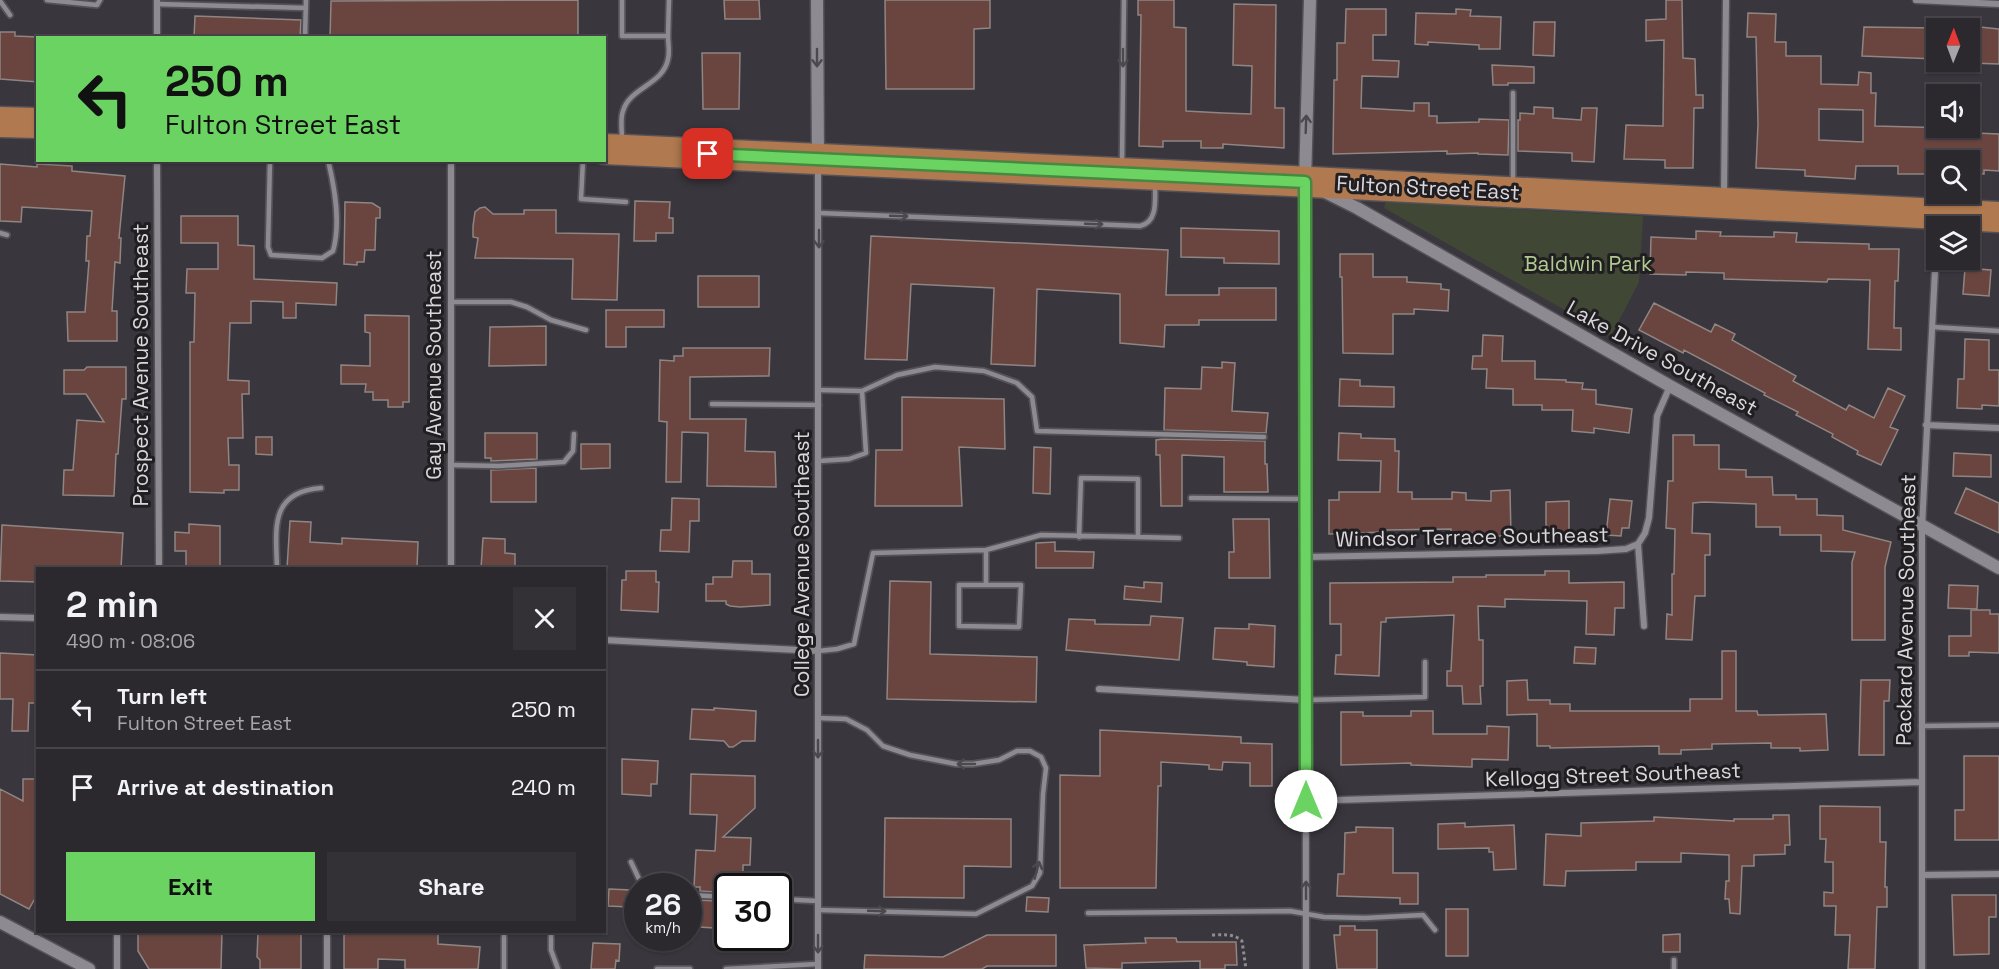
<!DOCTYPE html>
<html lang="en">
<head>
<meta charset="utf-8">
<style>
	body { margin:0; font-family:"Space Grotesk",sans-serif; background:#333036; color:#f1f3f6; height:100vh; display:flex; flex-direction:column; font-size:22px; white-space:nowrap }
	* { box-sizing:border-box; margin:0 }
	p { font-size:20px; color:#a6a6aa }
	.icon { flex:none; width:33px; height:33px; fill:none; stroke:currentColor; stroke-width:2; stroke-linecap:round; stroke-linejoin:round }
	.map { position:relative; flex:1; overflow:hidden }
	.panel { position:absolute; left:36px; top:567px; width:570px; height:366px; display:flex; flex-direction:column; background:#2b282e; border-radius:0px; box-shadow:0 2px 4px #0004,0 0 0 2px #47444a }
	.panel>* { flex:none }
	.guide { position:absolute; left:36px; top:36px; width:570px; height:126px; border-radius:0px; box-shadow:0 2px 4px #0004,0 0 0 2px #47444a; background:#6bd362; color:#111; overflow:hidden }
	.needle { width:39px; rotate:1deg }
	.tools { position:absolute; left:1926px; top:18px; display:grid; gap:12px }
	.tools a { display:grid; place-items:center; width:54px; height:54px; border-radius:0px; background:#2b282e; box-shadow:0 2px 4px #0004,0 0 0 2px #47444a; font-size:30px }
	.speed { position:absolute; left:624px; top:873px; display:flex; gap:12px; font-size:30px; font-weight:700; text-align:center }
	.speed>* { display:grid; place-content:center; width:78px; height:78px; border-radius:50%; background:#2b282e; box-shadow:0 2px 4px #0004,0 0 0 2px #47444a; line-height:1 }
	.speed small { font-size:15px; font-weight:400 }
	.speed .limit { border:3px solid #111; border-radius:9px; background:#fff; color:#111 }
	.pin { position:absolute; display:grid; place-items:center; width:51px; height:51px; color:#fff; margin:-26px; border-radius:12px; box-shadow:0 3px 9px #0006 }
	.me { position:absolute; width:66px; margin:-33px; rotate:0deg; stroke-linejoin:round; filter:drop-shadow(0 0 4px #0008) }
	.turn { display:flex; align-items:center; gap:21px; height:126px; padding:0 30px; font-size:27px }
	.turn .icon { width:78px; height:78px; stroke-width:2.5 }
	.turn b { display:block; font-size:42px; line-height:51px }
	.round { display:grid; place-items:center; flex:none; width:63px; height:63px; border-radius:0px; background:#333036 }
	.summary { display:flex; align-items:center; justify-content:space-between; height:102px; padding:0 30px }
	h1 { font-size:36px; font-weight:600; line-height:45px }
	.cta { display:flex; gap:12px; margin-top:auto; padding:12px 30px }
	.cta a { flex:1; height:69px; border-radius:0px; background:#6bd362; color:#111; font-size:24px; font-weight:600; line-height:69px; text-align:center }
	.cta a+a { background:#333036; color:#f1f3f6 }
	ul { padding:0; list-style:none }
	li { display:flex; align-items:center; gap:18px; height:78px; padding:0 30px; border-top:2px solid #47444a }
	li div { flex:1 }
	li b { display:block; font-size:22px }
	li em { font-style:normal }
	.map>svg:first-child { display:block }
	.green { fill:#404835 }
	.building { fill:#6a4540; stroke:#8f8583; stroke-width:1.5; fill-rule:evenodd }
	.lines { fill:none; stroke-linecap:round; stroke-linejoin:round }
	.lane-casing { stroke:#545257; stroke-width:8 }
	.street-casing { stroke:#545257; stroke-width:9 }
	.secondary-casing { stroke:#545257; stroke-width:15 }
	.primary-casing { stroke:#545257; stroke-width:33 }
	.path { stroke:#8e8c91; stroke-width:3; stroke-dasharray:3 3; stroke-linecap:butt }
	.lane { stroke:#8d8a92; stroke-width:4.5 }
	.street { stroke:#8d8a92; stroke-width:6 }
	.secondary { stroke:#8d8a92; stroke-width:12 }
	.primary { stroke:#b0794f; stroke-width:30 }
	.oneway { stroke:#4c494e }
	.route-casing { stroke:#468940; stroke-width:15 }
	.route { stroke:#6bd362; stroke-width:10 }
	.labels { text-anchor:middle; stroke-width:6; stroke-linejoin:round; paint-order:stroke }
	.street-label { font-size:21px; fill:#d9d7db; stroke:#201e21 }
	.park-label { font-size:21px; fill:#b0c98f; stroke:#201e21 }
</style>
</head>
<body>
<div class="map">
<svg width="1999" height="969" viewBox="0 0 1999 969">
	<rect width="100%" height="100%" fill="#39363d"/>
	<path class="green" d="M1418,198L1474,201V207L1643,216L1639,282L1611,336L1384,208L1386,202L1393,203Z"/>
	<path class="building" d="M578,0V38H330L331,1Z
		M724,0H759L760,19H725Z
		M885,0H990V28L974,29V89H886Z
		M1138,0H1174V27L1186,28V111L1223,113L1251,114L1252,66L1233,65L1234,4L1276,5L1275,108H1284V148L1223,144V148H1201V141H1163V147L1139,146L1141,15H1138Z
		M1666,0H1682L1683,58L1695,59L1696,95H1703V108H1694L1693,168H1665V160L1624,159L1626,125L1663,126L1664,40L1646,41V20L1666,19Z
		M1346,9H1386V35H1373V60L1399,61L1398,77L1362,76L1361,108L1414,111V103H1429V116H1437V123L1479,122V119L1509,120L1508,155L1478,154V153L1447,154V151L1333,154L1334,80H1337V43H1345Z
		M1456,9L1471,10L1470,16L1501,17L1500,49H1479V45L1428,42V45L1415,44L1416,13L1456,14Z
		M1748,13L1776,14L1775,42H1786V56H1821V84L1858,85L1859,72L1871,73V93H1876L1875,126L1952,128V132L1999,134V171L1984,170V174L1970,173V160H1936V174H1898V166H1856L1855,179L1805,176V170L1756,168L1758,124L1756,37H1747ZM1819,109L1863,110V142L1819,140Z
		M195,16L301,20L300,38H194Z
		M1534,22H1555L1554,56L1533,55Z
		M1970,26L1999,29V64L1970,63Z
		M1864,27L1936,28V59L1862,56Z
		M0,32H15V36L38,37V82L0,79Z
		M702,53H740L739,109H703Z
		M1492,65L1534,67V83H1508V85H1493Z
		M1534,107L1553,108V118L1581,120L1582,108H1597L1594,162L1572,161V153L1518,151V120H1520V113L1534,114Z
		M0,164L37,167V164L72,166V171L125,176L119,238H121L120,263L115,262L112,311H117V341H68L67,312H85L89,261H86L87,236H90L92,211L22,207L21,222L0,221Z
		M635,201L670,202L669,218H673V233H656V241H634Z
		M345,202L372,203L380,208V218H376L375,250H365L364,262H357V265L344,264Z
		M485,207L493,214H524V210H556V233L619,234L617,300L572,299L573,259L475,258L478,238L473,237V226L475,212L480,208Z
		M181,216H238V245L254,246V279L337,283L336,305L296,303V318H283V302L251,301V323H230L228,380L249,381V394H242L243,438H228L229,465H239V490H224V493L190,492V342H194L195,293H186L187,269H218V243H181Z
		M1181,228L1279,231V264L1224,263V258L1181,257Z
		M1696,231L1721,232L1720,236L1774,237V232L1797,233L1796,242L1869,244V249H1899L1898,281H1895L1894,328H1901V350L1868,349L1870,280L1828,279L1827,282L1724,279V273L1686,272V275L1650,274L1651,237L1696,239Z
		M871,236L1168,250L1166,295H1219V288H1276V320H1199V325H1165L1164,347L1120,343V294L1037,289L1035,366L991,364L994,288L911,284L907,360L865,359Z
		M1340,254H1373V277H1407V282L1441,284V289L1449,290L1448,311L1414,309V314H1393V354L1343,353L1342,277H1340Z
		M1965,268L1991,270L1989,296L1963,294Z
		M698,276H759V307H698Z
		M1654,303L1711,332L1715,324L1735,334L1732,340L1796,376L1793,381L1846,410L1849,405L1874,418L1888,388L1905,396L1890,427L1898,430L1881,465L1857,454L1858,451L1832,437L1833,434L1796,415L1798,412L1764,395L1765,393L1684,350L1683,353L1639,330Z
		M606,310H664V327H626V347H606Z
		M365,315L409,316V402H403V407H388V400H373V392H365L366,384H341V365L370,366V333L365,332Z
		M546,326V365L489,366L490,327Z
		M1483,335L1503,336L1502,361H1535V379L1566,380V382L1583,383L1582,389L1596,390V404L1632,409L1629,433L1594,428V433L1572,431L1573,410H1542V405H1513V389L1486,388L1487,369H1472L1473,356H1482Z
		M1965,339L1989,340V370H1999V406L1982,405V409L1957,408L1958,379H1964Z
		M683,348H770L769,376L690,377V419H746L745,451L775,452L776,487L707,486L708,433L682,432L681,482H666L667,422L659,421L660,360L674,361V356H683Z
		M1222,362L1235,363L1232,411L1268,413L1266,433L1164,430L1165,388L1201,389L1202,367L1222,368Z
		M87,367H126V399H122L118,454H116L114,496L63,495L64,470H73L77,420L104,422L86,394H64V370H84Z
		M1340,379L1360,380V386L1394,387V407L1339,406Z
		M902,397L1004,399L1005,449L959,447L962,506H875L876,450H902Z
		M485,433H537V459L491,461V458H485Z
		M1339,433L1361,434V438L1395,439V451H1399L1398,492H1412V499H1452V492L1466,493V500L1491,501V491L1510,490L1511,536H1485V534L1451,532V529L1385,530V532L1329,534V500H1339V492H1380L1381,461L1338,460Z
		M1673,435H1694V445H1719V469L1746,470V477H1772L1773,495H1796V499H1817V515L1843,516V530L1891,542L1885,567V640H1852V562L1855,552L1821,551V535H1780V527H1756V504L1704,502L1693,503L1692,533L1710,534V555H1705V596H1695L1692,640L1666,639L1667,614L1672,615V574H1674L1675,529L1666,528L1668,481H1673Z
		M256,437H272V455L256,454Z
		M1163,439L1265,441V464H1267L1268,492H1224V457L1182,455V506H1161L1160,455H1156V440Z
		M581,444H610V468L581,469Z
		M1034,447L1051,448L1050,494L1033,493Z
		M1954,453L1991,455V477L1953,476Z
		M536,468V502H491V470Z
		M1966,488L1999,503V533L1955,513Z
		M672,498L699,499V521H690L689,552L660,551L661,530H671Z
		M1610,499L1632,501L1629,528H1622L1621,536L1606,535Z
		M1569,501V537H1546V502Z
		M1233,519H1269L1270,578H1229V552H1234Z
		M290,521L311,522L310,542L342,544V538L418,542L417,568H287Z
		M189,524L220,526V568H186V551H175V532L189,533Z
		M2,525L123,533L121,568H38V582L0,581Z
		M483,538L505,539V553L515,554V568H481Z
		M1055,542V551L1094,552L1093,568H1036V543Z
		M733,561H752V574H770V605L740,607L730,606L726,604V601H706V584H713V577H732Z
		M626,571H656V582H659L658,612L621,610L622,580H626Z
		M1545,571H1569V583L1624,582V608H1615L1614,635L1586,634L1587,601L1505,599V607L1478,606L1479,640H1483V686H1480L1481,704H1463L1462,686H1447V671H1451L1454,615L1386,618V622H1381L1379,676L1335,674L1336,655H1341V624H1330V583L1453,582V577H1486V575H1545Z
		M890,581L931,582L930,654L1037,657L1036,702L887,699Z
		M1144,582L1162,583L1161,602L1124,599L1125,586L1144,588Z
		M1949,585L1978,586L1977,609L1948,608Z
		M1971,610H1990V614H1999V653L1969,652V656H1949V636H1971Z
		M1151,616L1183,618L1179,660L1066,650L1069,619L1095,620V624L1150,625Z
		M1249,624L1275,626L1274,667L1247,665V662L1213,659L1215,628L1249,629Z
		M1575,647L1596,648L1595,664L1574,663Z
		M1722,651H1736V711H1757L1758,715L1826,714L1828,750L1800,751V748H1771V743L1712,744V749L1681,750V754H1659V746L1550,748V746H1537V714L1507,715V681L1527,680L1528,700H1550V704H1570V711H1690V699H1722Z
		M0,653L38,655V703H29L28,731H12L13,699H0Z
		M1861,680H1890L1889,701H1884V755H1859Z
		M714,708L756,711L755,741H742L733,747H729L724,741L690,739L692,709L714,710Z
		M1411,711H1433V734H1487V726L1509,727L1508,760L1472,759V767L1411,765V763L1341,765V712H1363V716H1411Z
		M1100,730L1241,737V743L1272,744V786H1250V763L1223,762L1222,770L1209,769V765L1161,762V786H1158L1156,888H1060V775L1100,776Z
		M1964,756H1999V840H1955V810H1964Z
		M622,759L658,761L657,784H651V796L622,794Z
		M691,774L755,776V808L723,837L751,838L750,865H743V880L735,881L734,885L728,888H716L715,892L700,891V887H694L696,850L715,851L717,815L690,814Z
		M23,779H38V893L29,909L0,894V789L23,801Z
		M1820,806L1880,807V842H1886L1885,887H1887V907H1877L1875,969H1848L1850,935H1835L1836,906H1824V892L1833,893V862H1825L1826,839H1820Z
		M1773,815H1789L1790,845H1785V854L1754,855V866H1742L1740,914L1730,913L1729,899H1725L1726,881H1729V855L1681,853V862H1636V870L1566,871L1565,886L1544,885L1546,834L1581,836V823L1654,821V817L1734,821V819H1773Z
		M885,818L1011,819V867L964,866V898L884,897Z
		M1465,823V827L1514,825L1516,869L1494,870L1493,852H1489V848L1438,849V824Z
		M1356,827L1393,828V873H1418V904H1400V898L1337,896L1338,874H1344L1345,833L1356,832Z
		M609,889L631,890L630,907L608,906Z
		M1952,895H1996V917H1989V954L1954,955Z
		M1027,897L1049,898L1048,912L1026,911Z
		M700,900L715,901L714,928L699,927Z
		M1446,909H1468V956H1446Z
		M1340,926H1355V930H1377V969H1337L1334,935H1340Z
		M138,932H222L221,969H149L138,951Z
		M258,932L301,933V969H260V960L257,957Z
		M344,932H438V944L480,947L478,969H405V960L378,959V969H344Z
		M1680,934V952H1663V935Z
		M987,935H1056V966H987L982,969H864L865,955L943,957Z
		M1145,938H1176L1177,942H1236L1237,965H1225V969H1200V961L1122,963V969L1086,968L1084,945L1146,943Z
		M593,943L620,944L619,961L616,960L615,969H591Z"/>
	<g class="lines">
		<defs>
			<path id="lane" d="M47,0L97,5L100,0
				M622,0V36H668L669,0
				M0,1L10,15
				M157,4L306,8
				M305,38L306,0
				M622,139C622,130 620,119 623,111C630,87 663,85 668,59C670,52 668,43 668,36
				M270,160L268,247L271,255L322,258L333,251C341,223 335,189 328,160
				M583,160L581,199L626,202
				M1122,162L1124,0
				M1513,181V93
				M819,213L1140,226C1158,222 1155,200 1155,185
				M0,233L7,235
				M451,302H511L527,307L551,320L586,330
				M1932,327L1999,331
				M819,390L862,391L897,375L935,367L984,371L1017,383L1032,397L1037,431L1264,437
				M712,404L819,405
				M819,461L849,459L866,453L862,391
				M451,465L499,466L564,462L573,451L574,434
				M1191,498L1306,499
				M1138,537L1179,538
				M277,568C276,529 269,492 321,488
				M986,585H1021L1019,627L959,626V585H986V550
				M818,651L837,649L854,644L873,553L986,550L1041,535L1138,537V479L1081,478L1079,537
				M1307,700L1425,697V662
				M818,718L846,719L867,730L883,746L910,755L956,764H973L999,760L1017,751H1030L1041,757L1046,768L1043,794L1040,873L1032,886L976,914L818,910
				M1921,726L1999,725
				M631,862L639,879L649,886
				M688,895L728,897
				M778,899L818,901
				M1088,913L1290,911L1324,917L1365,918L1423,915L1435,930
				M551,932V950L558,969
				M1674,960V969
				M504,969V932
				M657,969H690
				M726,969L818,964"/>
			<path id="street" d="M1916,0L1999,4
				M157,38V0
				M157,160L159,568
				M451,160V568
				M1305,190L1306,969
				M1724,194L1726,0
				M1926,425L1999,428
				M1307,557L1597,551L1626,549L1638,544
				M0,617L38,618
				M1644,626L1638,544L1645,533L1649,518L1657,416L1670,386
				M604,640L818,651
				M1099,689L1307,700
				M1306,801L1921,782
				M1922,875L1999,874
				M117,969V932
				M327,969V932
				M818,969V167
				M1922,969V527L1936,251"/>
			<path id="secondary" d="M817,0L818,158
				M1305,182L1310,0
				M1323,191L1357,208L1670,386L1999,568
				M0,922L89,969"/>
			<path id="primary" d="M0,122L38,123
				M604,149L1291,181L1999,217"/>
		</defs>
		<use href="#lane" class="lane-casing"/>
		<use href="#street" class="street-casing"/>
		<use href="#secondary" class="secondary-casing"/>
		<use href="#primary" class="primary-casing"/>
		<path class="path" d="M346,932L347,937
			M1212,935C1223,935 1233,933 1242,941L1246,969"/>
		<use href="#lane" class="lane"/>
		<use href="#street" class="street"/>
		<use href="#secondary" class="secondary"/>
		<use href="#primary" class="primary"/>
	</g>
	<defs><path id="oneway-shaft" d="M-6 0H5M1.5-3L5.5 0L1.5 3" fill="none" stroke-width="1.6" stroke-linecap="round" stroke-linejoin="round" transform="scale(1.5)"/></defs>
	<g class="oneway">
		<use href="#oneway-shaft" transform="translate(817 58) rotate(90)"/>
		<use href="#oneway-shaft" transform="translate(1123 58) rotate(90)"/>
		<use href="#oneway-shaft" transform="translate(1306 124) rotate(-88)"/>
		<use href="#oneway-shaft" transform="translate(899 216) rotate(2)"/>
		<use href="#oneway-shaft" transform="translate(1094 224) rotate(2)"/>
		<use href="#oneway-shaft" transform="translate(819 239) rotate(90)"/>
		<use href="#oneway-shaft" transform="translate(818 749) rotate(90)"/>
		<use href="#oneway-shaft" transform="translate(966 764) rotate(180)"/>
		<use href="#oneway-shaft" transform="translate(1037 870) rotate(-75)"/>
		<use href="#oneway-shaft" transform="translate(1306 890) rotate(-90)"/>
		<use href="#oneway-shaft" transform="translate(877 911) rotate(2)"/>
		<use href="#oneway-shaft" transform="translate(818 944) rotate(90)"/>
	</g>
	<g class="lines">
		<defs>
			<path id="route" d="M708,154L1305,182L1306,801"/>
		</defs>
		<use href="#route" class="route-casing"/>
		<use href="#route" class="route"/>
	</g>
	<g class="labels">
		<g class="street-label">
			<text transform="translate(1428 188) rotate(3)" y="7">Fulton Street East</text>
			<text transform="translate(1662 358) rotate(29)" y="7">Lake Drive Southeast</text>
			<text transform="translate(141 365) rotate(-90)" y="7">Prospect Avenue Southeast</text>
			<text transform="translate(434 365) rotate(-90)" y="7">Gay Avenue Southeast</text>
			<text transform="translate(1472 537) rotate(-1)" y="7">Windsor Terrace Southeast</text>
			<text transform="translate(802 564) rotate(-90)" y="7">College Avenue Southeast</text>
			<text transform="translate(1906 610) rotate(-89)" y="7">Packard Avenue Southeast</text>
			<text transform="translate(1613 775) rotate(-2)" y="7">Kellogg Street Southeast</text>
		</g>
		<g class="park-label">
			<text x="1588" y="271">Baldwin Park</text>
		</g>
	</g>
</svg>
<div class="tools">
<a><svg class="needle" viewBox="-14 -14 28 28"><path d="M0-13l5 13h-10z" fill="#e53935"/><path d="M0 13l5-13h-10z" fill="#a6a6aa"/></svg></a>
<a><svg class="icon" aria-label="sound" viewBox="0 0 24 24"><path d="M4 9h4l5-4v14l-5-4H4zM17 9q2 3 0 6"/></svg></a>
<a><svg class="icon" aria-label="search" viewBox="0 0 24 24"><circle cx="10" cy="10" r="6"/><path d="M15 15l6 6"/></svg></a>
<a><svg class="icon" aria-label="layers" viewBox="0 0 24 24"><path d="M12 4l9 5-9 5-9-5zM3 14l9 5 9-5"/></svg></a>
</div>
<div class="speed"><div>26<small>km/h</small></div><div class="limit">30</div></div>
<div class="pin" style="left:708px;top:154px;background:#d93025"><svg class="icon" aria-label="arrive" viewBox="0 0 24 24"><path d="M6 21V4h12l-3 4 3 4H6"/></svg></div>
<svg class="me" style="left:1306px;top:801px" viewBox="-20 -20 40 40"><circle r="19" fill="#fff"/><path d="M0-13L10 11 0 6-10 11z" fill="#6bd362"/></svg>
<div class="guide">
<div class="turn"><svg class="icon" aria-label="left" viewBox="0 0 24 24"><path d="M17 20v-9H6M10 6l-5 5 5 5"/></svg><div><b>250 m</b>Fulton Street East</div></div>
</div>
<section class="panel">
<div class="summary"><div><h1>2 min</h1><p>490 m · 08:06</p></div><a class="round"><svg class="icon" aria-label="close" viewBox="0 0 24 24"><path d="M6 6l12 12M18 6L6 18"/></svg></a></div>
<ul>
<li><svg class="icon" aria-label="left" viewBox="0 0 24 24"><path d="M17 20v-9H6M10 6l-5 5 5 5"/></svg><div><b>Turn left</b><p>Fulton Street East</p></div><em>250 m</em></li>
<li><svg class="icon" aria-label="arrive" viewBox="0 0 24 24"><path d="M6 21V4h12l-3 4 3 4H6"/></svg><div><b>Arrive at destination</b></div><em>240 m</em></li>
</ul>
<div class="cta"><a>Exit</a><a>Share</a></div>
</section>
</div>
</body>
</html>
